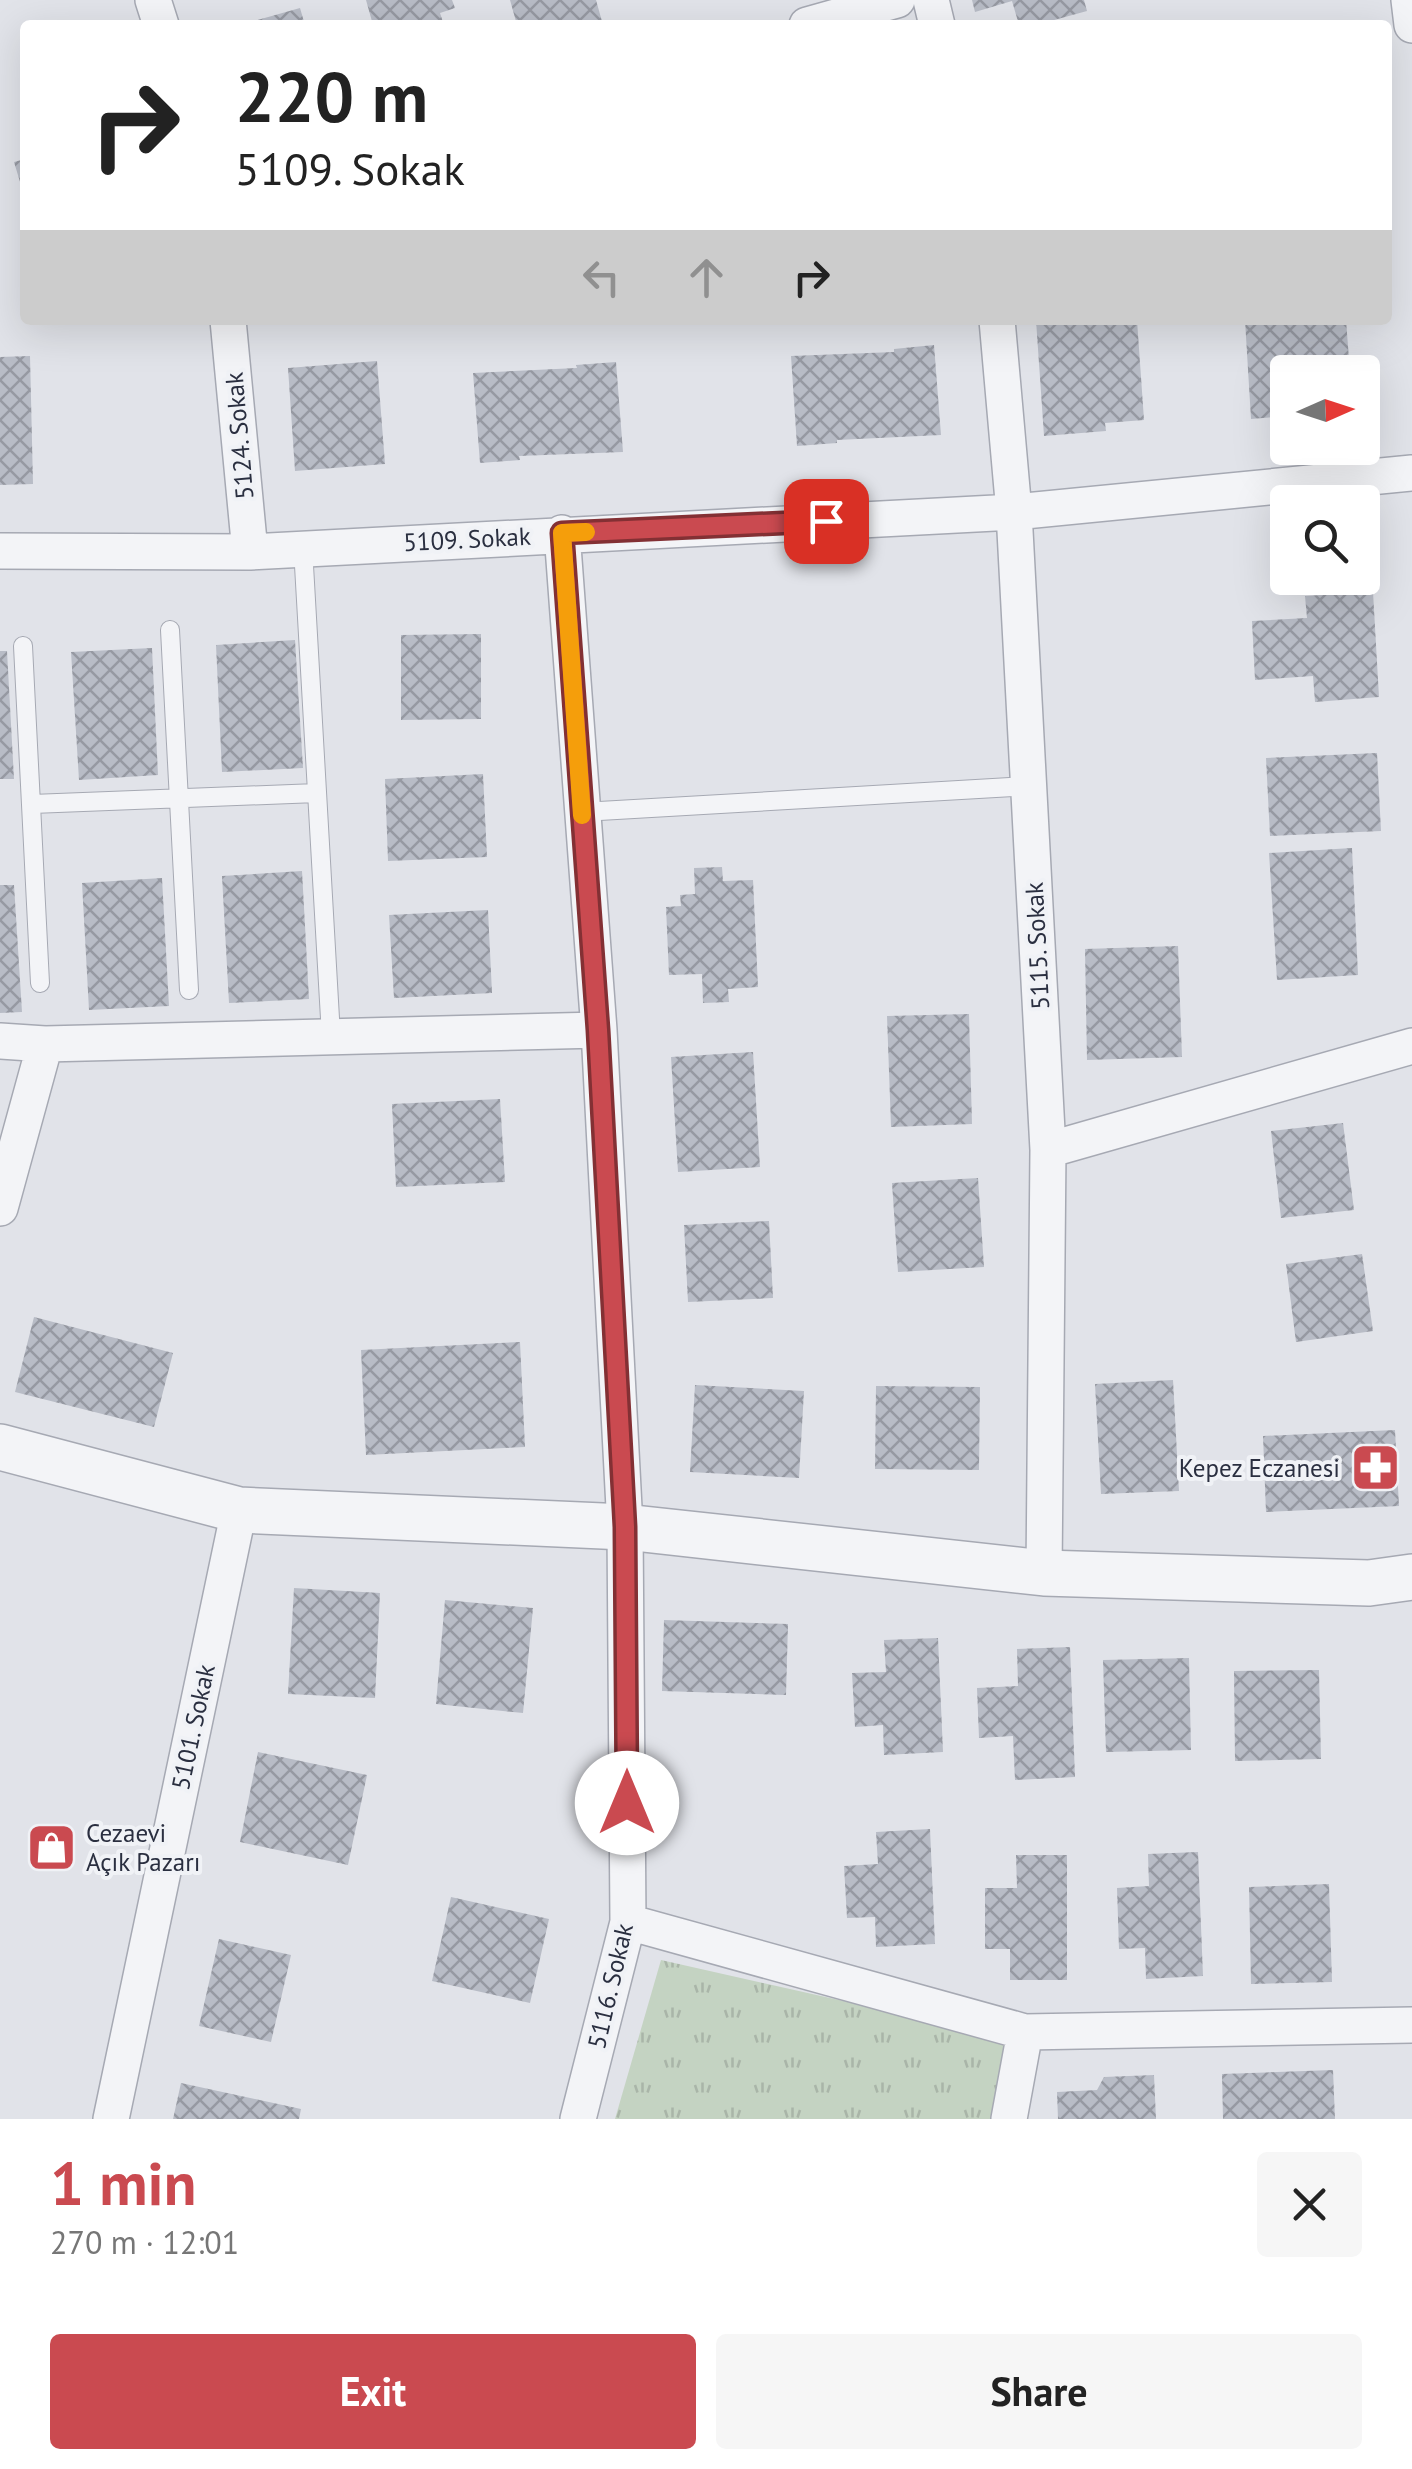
<!DOCTYPE html>
<html lang="en">
<head>
<meta charset="utf-8">
<style>
	body { margin:0; font-family:"PT Sans",sans-serif; background:#f6f6f6; color:#222; height:100vh; display:flex; flex-direction:column; font-size:38px; white-space:nowrap }
	* { box-sizing:border-box; margin:0 }
	p { font-size:32px; color:#767676 }
	.icon { flex:none; width:55px; height:55px; fill:none; stroke:currentColor; stroke-width:2; stroke-linecap:round; stroke-linejoin:round }
	.map { position:relative; height:2119px; overflow:hidden }
	.drawer { display:flex; flex-direction:column; background:#fff; flex:1 }
	.drawer>* { flex:none }
	.hud { position:absolute; left:20px; top:20px; width:1372px; height:305px; border-radius:10px; box-shadow:0 10px 40px #0002; background:#fff; color:#222; overflow:hidden }
	.needle { width:65px; rotate:87deg }
	.fabs { position:absolute; left:1270px; top:355px; display:grid; gap:20px }
	.fabs a { display:grid; place-items:center; width:110px; height:110px; border-radius:10px; background:#fff; box-shadow:0 10px 40px #0002; font-size:50px }
	.pin { position:absolute; display:grid; place-items:center; width:85px; height:85px; color:#fff; margin:-42px; border-radius:20px; box-shadow:0 5px 15px #0006 }
	.me { position:absolute; width:110px; margin:-55px; rotate:0deg; stroke-linejoin:round; filter:drop-shadow(0 0 8px #0008) }
	.turn { display:flex; align-items:center; gap:35px; height:210px; padding:0 50px; font-size:45px }
	.turn .icon { width:130px; height:130px; stroke-width:2.5 }
	.turn b { display:block; font-size:70px; line-height:85px }
	.lanes { display:flex; align-items:center; height:95px; padding:0 50px; background:#0003; justify-content:center; gap:50px; direction:ltr }
	.lanes .off { opacity:.35 }
	.round { display:grid; place-items:center; flex:none; width:105px; height:105px; border-radius:10px; background:#f6f6f6 }
	.headline { display:flex; align-items:center; justify-content:space-between; height:170px; padding:0 50px }
	h1 { font-size:60px; font-weight:800; line-height:75px; color:#ca4a50 }
	.button { display:flex; gap:20px; margin-top:auto; padding:20px 50px }
	.button a { flex:1; height:115px; border-radius:10px; background:#ca4a50; color:#fff; font-size:40px; font-weight:800; line-height:115px; text-align:center }
	.button a+a { background:#f6f6f6; color:#222 }
	.map>svg:first-child { display:block }
	.grass { fill:url(#grass-tufts) }
	.building { fill:url(#building-cross-hatch) }
	.lines { fill:none; stroke-linecap:round; stroke-linejoin:round }
	.service-casing { stroke:#a6a9b3; stroke-width:20 }
	.minor-casing { stroke:#a6a9b3; stroke-width:38 }
	.tertiary-casing { stroke:#a6a9b3; stroke-width:48 }
	.service { stroke:#f3f4f7; stroke-width:18 }
	.minor { stroke:#f3f4f7; stroke-width:35 }
	.tertiary { stroke:#f3f4f7; stroke-width:45 }
	.route-casing { stroke:#833034; stroke-width:25 }
	.route { stroke:#ca4a50; stroke-width:18 }
	.slow { stroke:#f59e0b; stroke-width:18 }
	.labels { text-anchor:middle; stroke-width:8; stroke-linejoin:round; paint-order:stroke }
	.street-label { font-size:25px; fill:#2a2f40; stroke:#f0f2f6 }
	.poi-label { font-size:25px; fill:#2a2f40; stroke:#f0f2f6; text-anchor:end }
</style>
</head>
<body>
<div class="map">
<svg width="1412" height="2119" viewBox="0 0 1412 2119">
	<defs>
		<pattern id="grass-tufts" width="24" height="20" patternUnits="userSpaceOnUse" patternTransform="scale(2.5)"><rect width="24" height="20" fill="#c4d3c2"/><path d="M3 7l-1-3M5 7V3M7 7l1-3M15 17l-1-3M17 17v-4M19 17l1-3" fill="none" stroke="#a9b5a8"/></pattern>
		<pattern id="building-cross-hatch" width="8" height="8" patternUnits="userSpaceOnUse" patternTransform="scale(2.5)"><rect width="8" height="8" fill="#b8bcc6"/><path d="M0 0l8 8M0 8l8-8" fill="none" stroke="#9699a2"/></pattern>
	</defs>
	<rect width="100%" height="100%" fill="#e1e3e9"/>
	<path class="grass" d="M661,1960L995,2035L1005,2046L997,2119H615Z"/>
	<path class="building" d="M366,0H452L455,8L440,13L444,25H373Z
		M510,0H596L603,25H517Z
		M972,0H1084L1087,11L1036,25H1019L1012,1L975,12Z
		M300,8L305,25H243V24Z
		M25,159V195H24L14,162Z
		M1036,320H1137L1144,420L1105,423L1106,431L1044,436Z
		M1245,320H1346L1350,372H1288V416L1251,419Z
		M934,345L941,435L837,440V443L797,446L791,356L894,352V349Z
		M30,356L33,484L0,485V357Z
		M377,361L385,464L295,471L288,368Z
		M616,362L623,452L519,456L520,460L480,463L473,373L577,368L576,365Z
		M1373,592L1379,697L1315,702L1313,676L1255,680L1252,621L1307,618L1305,596Z
		M481,634V719L401,720V635Z
		M295,640L303,768L222,772L216,645Z
		M152,648L158,775L79,780L71,652Z
		M0,651H7L14,779H0Z
		M1377,753L1381,831L1270,836L1266,758Z
		M483,774L487,857L388,861L385,779Z
		M1352,848L1358,975L1277,980L1269,853Z
		M722,867L723,881L753,880L758,987L728,989L729,1002L703,1003L702,974L669,975L666,907L681,906L680,895L695,894L694,868Z
		M302,871L309,999L229,1003L222,876Z
		M162,878L169,1006L89,1010L82,883Z
		M0,885H14L22,1012L0,1013Z
		M488,910L492,993L394,998L389,915Z
		M1178,946L1182,1057L1087,1060L1085,949Z
		M969,1014L972,1124L891,1127L887,1016Z
		M753,1052L760,1167L678,1172L671,1057Z
		M500,1099L505,1182L396,1187L392,1104Z
		M1343,1123L1354,1210L1281,1218L1271,1131Z
		M978,1178L984,1267L898,1272L892,1183Z
		M769,1221L773,1298L688,1302L684,1225Z
		M1362,1254L1373,1331L1296,1342L1286,1264Z
		M34,1317L173,1353L154,1427L15,1392Z
		M520,1342L525,1447L366,1455L361,1350Z
		M1173,1380L1179,1491L1101,1494L1095,1384Z
		M695,1385L804,1391L799,1478L690,1472Z
		M876,1386L980,1387L979,1470L875,1469Z
		M1395,1430L1399,1506L1266,1512L1263,1436Z
		M294,1588L380,1593L375,1698L288,1694Z
		M445,1600L533,1608L523,1713L436,1704Z
		M664,1620L788,1624L786,1695L662,1691Z
		M938,1638L943,1752L884,1755L883,1725L855,1727L852,1673L886,1672L884,1640Z
		M1070,1647L1075,1777L1015,1780L1013,1736L979,1738L977,1688L1018,1686L1017,1649Z
		M1189,1658L1191,1750L1106,1752L1103,1660Z
		M1319,1670L1321,1759L1235,1761L1234,1671Z
		M258,1752L367,1775L348,1865L240,1842Z
		M930,1829L935,1944L876,1947L875,1917L847,1918L844,1866L878,1864L876,1832Z
		M1198,1852L1203,1976L1146,1979L1145,1948L1119,1949L1117,1888L1149,1886L1148,1854Z
		M1016,1855H1067V1980H1010V1949H985V1888H1017Z
		M1329,1884L1332,1982L1251,1984L1249,1887Z
		M451,1897L549,1919L530,2003L432,1981Z
		M219,1939L291,1955L271,2042L199,2026Z
		M1333,2070L1335,2119H1223L1222,2074Z
		M1154,2075L1156,2119H1058L1057,2092L1097,2090L1104,2077Z
		M181,2083L301,2109L299,2119H173Z"/>
	<g class="lines">
		<defs>
			<path id="service" d="M303,548L331,1036
				M170,630L189,990
				M23,646L40,983
				M32,804L317,793
				M582,812L1029,786"/>
			<path id="minor" d="M153,0L161,25
				M931,0L937,25
				M1409,0L1412,25
				M807,25L897,0
				M228,320L250,552
				M997,320L1014,512L1048,1150L1044,1573
				M562,533L599,1030L625,1527L628,1922L578,2119
				M0,551L250,552L1014,512L1412,473
				M0,1041L45,1044L599,1030
				M1048,1150L1412,1046
				M0,1208L45,1044
				M628,1922L1025,2032L1412,2025
				M111,2119L239,1510
				M1009,2119L1025,2032"/>
			<path id="tertiary" d="M0,1447L239,1510L625,1527L1044,1573L1369,1583L1412,1577"/>
		</defs>
		<use href="#service" class="service-casing"/>
		<use href="#minor" class="minor-casing"/>
		<use href="#tertiary" class="tertiary-casing"/>
		<use href="#service" class="service"/>
		<use href="#minor" class="minor"/>
		<use href="#tertiary" class="tertiary"/>
	</g>
	<g class="lines">
		<defs>
			<path id="route" d="M627,1803L625,1527L598,1030L562,533L826,521"/>
		</defs>
		<use href="#route" class="route-casing"/>
		<use href="#route" class="route"/>
		<path class="slow" d="M582,815L562,533L586,532"/>
	</g>
	<defs>
		<symbol id="pharmacy-square" viewBox="-11 -11 22 22"><rect x="-9" y="-9" width="18" height="18" rx="4" fill="#ca4a50" stroke="#f0f2f6"/><path d="M-2-6h4v4h4v4h-4v4h-4v-4h-4v-4h4Z" fill="#fff"/></symbol>
		<symbol id="shop-square" viewBox="-11 -11 22 22"><rect x="-9" y="-9" width="18" height="18" rx="4" fill="#ca4a50" stroke="#f0f2f6"/><path d="M-5-2.5h2.3a2.7 3.5 0 0 1 5.4 0H5L5.5 6h-11ZM-1.5-2.5h3a1.5 2.3 0 0 0-3 0Z" fill="#fff"/></symbol>
	</defs>
	<g fill-rule="evenodd">
		<use href="#pharmacy-square" x="1348" y="1440" width="55" height="55"/>
		<use href="#shop-square" x="24" y="1820" width="55" height="55"/>
	</g>
	<g class="labels">
		<g class="street-label">
			<text transform="translate(239 436) rotate(-95)" y="9">5124. Sokak</text>
			<text transform="translate(467 539) rotate(-3)" y="9">5109. Sokak</text>
			<text transform="translate(1037 946) rotate(-93)" y="9">5115. Sokak</text>
			<text transform="translate(193 1727) rotate(-78)" y="9">5101. Sokak</text>
			<text transform="translate(610 1986) rotate(-77)" y="9">5116. Sokak</text>
		</g>
		<g class="poi-label">
			<text x="1340" y="1477">Kepez Eczanesi</text>
			<text x="86" y="1842" text-anchor="start">Cezaevi<tspan x="86" dy="29">Açık Pazarı</tspan></text>
		</g>
	</g>
</svg>
<div class="fabs">
<a><svg class="needle" viewBox="-14 -14 28 28"><path d="M0-13l5 13h-10z" fill="#e53935"/><path d="M0 13l5-13h-10z" fill="#767676"/></svg></a>
<a><svg class="icon" aria-label="search" viewBox="0 0 24 24"><circle cx="10" cy="10" r="6"/><path d="M15 15l6 6"/></svg></a>
</div>
<div class="pin" style="left:826px;top:521px;background:#d93025"><svg class="icon" aria-label="arrive" viewBox="0 0 24 24"><path d="M6 21V4h12l-3 4 3 4H6"/></svg></div>
<svg class="me" style="left:627px;top:1803px" viewBox="-20 -20 40 40"><circle r="19" fill="#fff"/><path d="M0-13L10 11 0 6-10 11z" fill="#ca4a50"/></svg>
<div class="hud">
<div class="turn"><svg class="icon" aria-label="right" viewBox="0 0 24 24"><path d="M7 20v-9h11M14 6l5 5-5 5"/></svg><div><b>220 m</b>5109. Sokak</div></div>
<div class="lanes"><svg class="icon off" aria-label="left" viewBox="0 0 24 24"><path d="M17 20v-9H6M10 6l-5 5 5 5"/></svg><svg class="icon off" aria-label="ahead" viewBox="0 0 24 24"><path d="M12 20V5M6 11l6-6 6 6"/></svg><svg class="icon" aria-label="right" viewBox="0 0 24 24"><path d="M7 20v-9h11M14 6l5 5-5 5"/></svg></div>
</div>
</div>
<section class="drawer">
<div class="headline"><div><h1>1 min</h1><p>270 m · 12:01</p></div><a class="round"><svg class="icon" aria-label="close" viewBox="0 0 24 24"><path d="M6 6l12 12M18 6L6 18"/></svg></a></div>
<div class="button"><a>Exit</a><a>Share</a></div>
</section>
</body>
</html>
